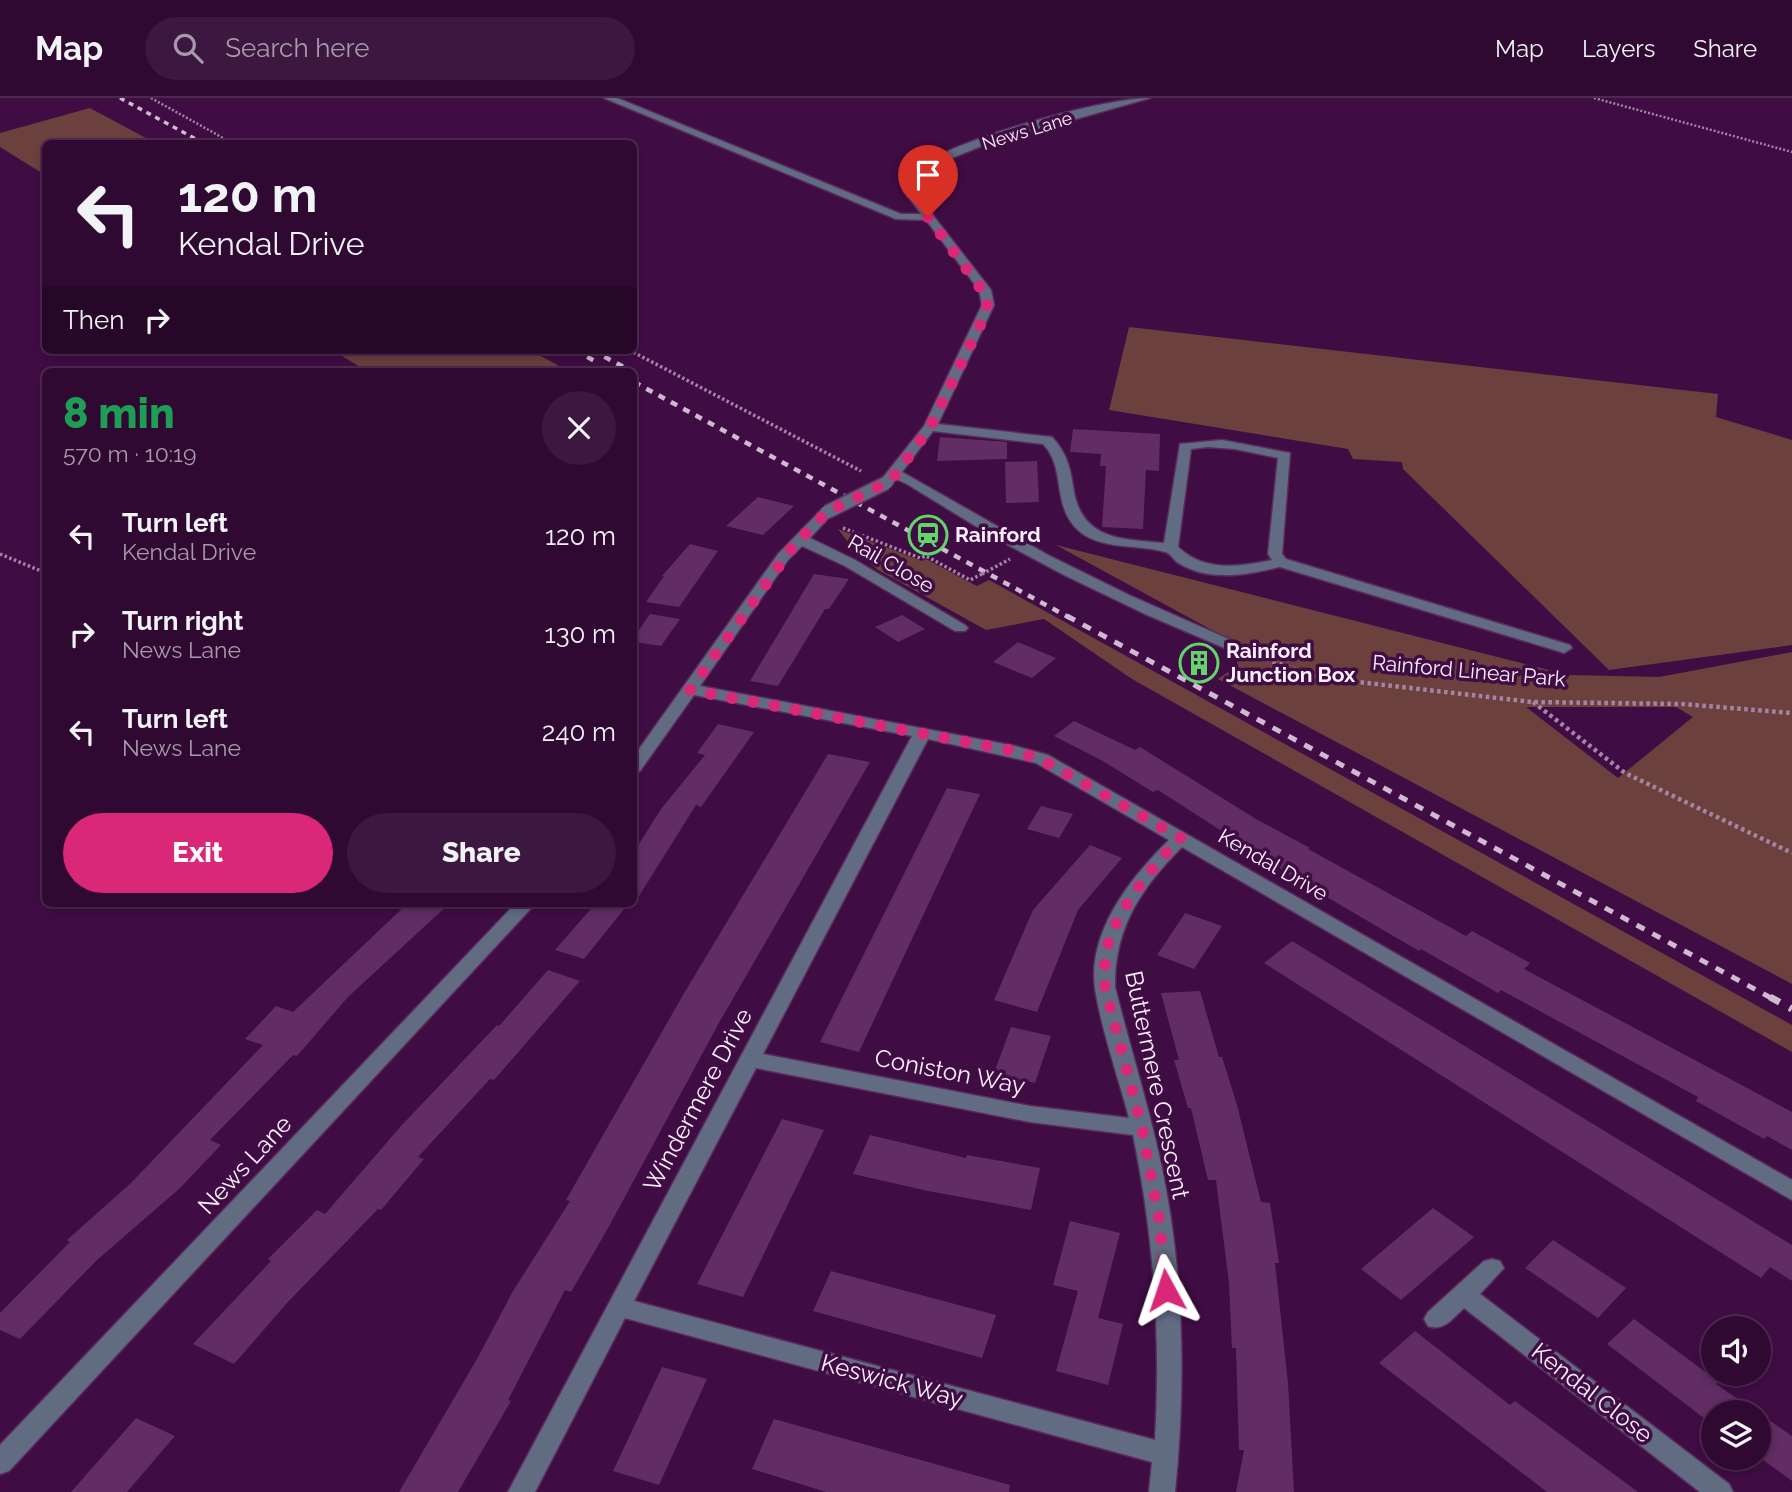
<!DOCTYPE html>
<html lang="en">
<head>
<meta charset="utf-8">
<style>
	body { margin:0; font-family:Raleway,sans-serif; background:#3c173f; color:#f1f3f6; height:100vh; display:flex; flex-direction:column; font-size:26px; white-space:nowrap }
	* { box-sizing:border-box; margin:0 }
	p { font-size:23px; color:#a89aac }
	.icon { flex:none; width:38px; height:38px; fill:none; stroke:currentColor; stroke-width:2; stroke-linecap:round; stroke-linejoin:round }
	.map { position:relative; flex:1; overflow:hidden }
	.panel { position:absolute; left:42px; top:270px; width:595px; height:539px; display:flex; flex-direction:column; background:#300933; border-radius:10px; box-shadow:0 4px 10px #0003,0 0 0 2px #4b2a4e }
	.panel>* { flex:none }
	.hud { position:absolute; left:42px; top:42px; width:595px; height:214px; border-radius:10px; box-shadow:0 4px 10px #0003,0 0 0 2px #4b2a4e; background:#300933; color:#f1f3f6; overflow:hidden }
	.tools { position:absolute; left:1701px; top:1218px; display:grid; gap:14px }
	.tools a { display:grid; place-items:center; width:70px; height:70px; border-radius:50%; background:#300933; box-shadow:0 4px 10px #0003,0 0 0 2px #4b2a4e; font-size:35px }
	.pin { position:absolute; display:grid; place-items:center; width:60px; height:60px; color:#fff; margin:-72px -30px; border-radius:50% 50% 50% 0; rotate:-45deg; box-shadow:0 0 7px #0007 }
	.pin .icon { rotate:45deg }
	.me { position:absolute; width:77px; margin:-38px; rotate:355deg; stroke-linejoin:round; filter:drop-shadow(0 0 5px #0008) }
	.turn { display:flex; align-items:center; gap:24px; height:147px; padding:0 21px; font-size:32px }
	.turn .icon { width:91px; height:91px; stroke-width:2.5 }
	.turn b { display:block; font-size:49px; line-height:60px }
	.then { display:flex; align-items:center; height:66px; padding:0 21px; background:#0003; gap:14px; font-size:26px }
	.round { display:grid; place-items:center; flex:none; width:74px; height:74px; border-radius:37px; background:#3c173f }
	.summary { display:flex; align-items:center; justify-content:space-between; height:119px; padding:0 21px }
	h1 { font-size:42px; font-weight:800; line-height:52px; color:#1e9e55 }
	.primary-button { display:flex; gap:14px; margin-top:auto; padding:14px 21px }
	.primary-button a { flex:1; height:80px; border-radius:42px; background:#db2777; color:#fff; font-size:28px; font-weight:800; line-height:80px; text-align:center }
	.primary-button a+a { background:#3c173f; color:#f1f3f6 }
	ul { padding:0; list-style:none }
	li { display:flex; align-items:center; gap:21px; height:98px; padding:0 21px }
	li div { flex:1 }
	li b { display:block; font-size:26px }
	li em { font-style:normal }
	header { display:flex; align-items:center; gap:42px; box-sizing:border-box; height:98px; padding:0 35px; background:#300933; border-bottom:2px solid #4b2a4e }
	header strong { font-size:33px }
	nav { display:flex; gap:38px; margin-inline-start:auto; font-size:24px }
	.search { width:490px; height:63px; background:#3c173f; display:flex; align-items:center; gap:18px; box-sizing:border-box; padding:0 24px; border-radius:38px; color:#a89aac; font-size:26px }
	.map>svg:first-child { display:block }
	.green { fill:#6b403d; fill-rule:evenodd }
	.building { fill:#612d64 }
	.lines { fill:none; stroke-linecap:round; stroke-linejoin:round }
	.minor-casing { stroke:#5a2c5e; stroke-width:3 }
	.path-far2 { stroke:#a585a7; stroke-width:2.5; stroke-dasharray:2 2; stroke-linecap:butt }
	.path-far1 { stroke:#a585a7; stroke-width:3.5; stroke-dasharray:2.5 2.5; stroke-linecap:butt }
	.path { stroke:#a585a7; stroke-width:4.5; stroke-dasharray:3.5 3.5; stroke-linecap:butt }
	.minor { fill:#616c82; fill-rule:evenodd }
	.rail-far3 { stroke:#d0bad1; stroke-width:3.5; stroke-dasharray:5 5; stroke-linecap:butt }
	.rail-far2 { stroke:#d0bad1; stroke-width:4.5; stroke-dasharray:7 7; stroke-linecap:butt }
	.rail-far1 { stroke:#d0bad1; stroke-width:5; stroke-dasharray:9 9; stroke-linecap:butt }
	.rail { stroke:#d0bad1; stroke-width:7; stroke-dasharray:11 11; stroke-linecap:butt }
	.minor-bridge-casing { stroke:#5a2c5e; stroke-width:16; stroke-linecap:butt }
	.path-bridge { stroke:#a585a7; stroke-width:3.5; stroke-dasharray:2.5 2.5; stroke-linecap:butt }
	.minor-bridge { stroke:#616c82; stroke-width:13 }
	.route { stroke:#db2777; stroke-width:12; stroke-dasharray:0 21.6 }
	.labels { text-anchor:middle; stroke-width:7; stroke-linejoin:round; paint-order:stroke }
	.far-street-label { font-size:18px; fill:#fdf0fd; stroke:#400c44 }
	.poi-label { font-size:21px; font-weight:bold; fill:#fdf0fd; stroke:#400c44; text-anchor:start }
	.street-label { font-size:21px; fill:#fdf0fd; stroke:#400c44 }
	.near-street-label { font-size:24px; fill:#fdf0fd; stroke:#400c44 }
</style>
</head>
<body>
<header>
<strong>Map</strong>
<div class="search"><svg class="icon" aria-label="search" viewBox="0 0 24 24"><circle cx="10" cy="10" r="6"/><path d="M15 15l6 6"/></svg>Search here</div>
<nav><a>Map</a><a>Layers</a><a>Share</a></nav>
</header>
<div class="map">
<svg width="1792" height="1394" viewBox="0 0 1792 1394">
	<rect width="100%" height="100%" fill="#400c44"/>
	<path class="green" d="M90,10L155,45L46,46L45,77L0,49V35Z
		M1129,229L1718,296L1716,319L1792,342V547L1609,572L1403,371L1402,364L1353,361L1348,351L1109,312Z
		M332,252H530L568,273H367Z
		M838,431L922,463L926,461L977,488L989,482L1792,927V954L1132,581L1044,521L986,532L878,472L856,455Z
		M1056,447L1568,577L1659,579L1792,554V886L1218,581L1238,567L1230,542ZM1526,609H1676L1693,619L1618,680Z"/>
	<path class="building" d="M1073,331L1160,336L1159,373L1146,372L1143,431L1102,429L1106,368H1100L1101,356L1070,354Z
		M940,339L1007,344V361L937,363Z
		M1037,363L1039,404L1006,405L1005,364Z
		M758,399L794,408L763,437L726,428Z
		M690,446L718,453L679,509L646,504L664,478H662Z
		M814,476L849,481L829,511H825L778,588L750,583Z
		M650,516L680,521L661,548L634,544V539Z
		M902,517L925,531L898,544L875,529Z
		M1018,544L1056,560L1032,580L993,564Z
		M1074,623L1135,652L1140,649L1256,721L1310,750L1308,751L1466,838L1472,833L1530,865L1524,871L1792,1014V1052L1767,1038L1764,1041L1696,1003L1698,999L1501,892L1498,895L1421,851L1419,853L1296,781L1158,692L1153,694L1101,662L1054,638Z
		M718,626L754,634L701,709L696,707L634,806V754L661,711L705,657L697,655Z
		M828,656L870,664L720,923L607,1132L571,1194L565,1192L508,1302L511,1303L458,1394H399L477,1261L513,1193L570,1103L566,1102L683,897Z
		M947,690L980,696L859,954L820,944Z
		M1041,708L1073,716L1059,740L1027,731Z
		M1090,747L1122,760L1078,812L1037,914L994,902L1033,812Z
		M408,805H450L348,899L297,958L293,957L210,1042L221,1047L179,1091L97,1162L20,1241L0,1232V1215L70,1144L67,1142L131,1085L263,947L245,941L276,908L293,914Z
		M596,805H629L584,861L555,852Z
		M1185,815L1222,828L1194,871L1157,857Z
		M1292,843L1792,1147V1183L1770,1169L1761,1180L1264,865Z
		M548,872L580,883L494,982L490,981L418,1059L424,1061L381,1112L378,1111L287,1205L234,1266L193,1246L271,1163L268,1161L317,1112L325,1116L401,1028L497,927L499,928Z
		M1200,893L1219,959H1222L1237,1007L1261,1104L1270,1105L1279,1165H1275L1288,1285L1294,1394H1236L1244,1352H1239L1236,1250H1232L1229,1185L1216,1082H1208L1191,1010H1188L1174,962H1179L1161,895Z
		M1011,929L1051,938L1035,985L994,975Z
		M782,1021L824,1032L743,1199L697,1186Z
		M870,1037L966,1060L967,1057L1040,1070L1031,1112L928,1093L853,1076Z
		M1433,1110L1474,1139L1401,1202L1361,1171Z
		M1070,1123L1120,1135L1098,1220L1123,1226L1108,1287L1056,1273L1078,1193L1053,1187Z
		M1553,1142L1626,1190L1598,1220L1525,1170Z
		M831,1173L996,1217L982,1260L813,1213Z
		M1634,1221L1719,1284L1716,1286L1757,1314H1713V1327L1607,1246Z
		M1415,1233L1510,1307L1515,1303L1638,1394H1547L1379,1265Z
		M662,1269L707,1281L659,1387L613,1373Z
		M1759,1315L1792,1338V1383L1759,1359Z
		M136,1320L175,1338L127,1394H71Z
		M774,1321L1010,1387L1009,1394H826L752,1371Z"/>
	<g class="lines">
		<defs>
			<path id="minor" d="M604,0H617L901,116H921L904,93L902,80C935,46 1101,0 1150,0L984,47L925,71L912,81L914,93L991,192L994,207L938,326L1052,339C1066,354 1070,368 1073,388C1080,442 1120,441 1164,445L1180,346L1222,342L1290,355L1282,456L1286,461L1570,547L1572,550L1564,555L1558,553L1280,469C1262,473 1242,478 1222,477C1207,477 1190,473 1177,464C1173,461 1170,455 1165,454C1135,445 1091,454 1071,424C1054,400 1064,367 1043,346L933,333L902,374L1048,457L1129,497L1240,546L1242,549L1240,552L1234,554L1145,516L1064,477L995,440L907,386L896,381L891,388H881V382L924,328L982,207L979,192L926,122L896,121ZM1208,349L1235,351L1278,360L1268,456L1272,462C1238,469 1205,474 1178,449L1191,351Z
				M827,410L834,414L810,440L855,462L965,527L968,530L965,533H955L845,468L802,448L788,462L700,588L1015,648L1048,657L1792,1082V1102L1182,749C1141,790 1114,830 1115,889C1130,949 1149,1009 1162,1070C1184,1177 1186,1286 1175,1394H1149L1152,1364L625,1220L535,1394H508L912,638L694,597L640,673L634,674V658L778,456L822,411ZM928,641L1036,665L1169,742C1131,779 1087,834 1095,891C1102,934 1118,978 1129,1020L1030,1008L763,956ZM756,970L1030,1024L1133,1037C1154,1138 1161,1239 1155,1342L634,1203Z
				M516,805H536L9,1373L0,1376V1347Z
				M1492,1161L1500,1163L1504,1170L1480,1196L1729,1386L1733,1394H1700L1464,1210C1453,1220 1444,1234 1428,1228L1424,1221L1428,1214L1484,1163Z"/>
		</defs>
		<use href="#minor" class="minor-casing"/>
		<path class="path-far2" d="M151,0L234,46
			M1594,0L1792,54"/>
		<path class="path-far1" d="M629,252L861,373
			M843,430L920,460L926,458L970,482L982,476
			M0,456L46,475"/>
		<path class="path" d="M1253,556L1315,579L1532,604L1682,606L1792,615
			M1533,604L1625,675L1792,755"/>
		<use href="#minor" class="minor"/>
		<path class="rail-far3" d="M120,0L205,46"/>
		<path class="rail-far2" d="M575,252L598,265
			M592,252L631,273
			M634,284L1070,520"/>
		<path class="rail-far1" d="M1067,518L1773,901"/>
		<path class="rail" d="M1770,899L1792,911"/>
		<defs>
			<path id="minor-bridge" d="M827,414L886,385"/>
		</defs>
		<use href="#minor-bridge" class="minor-bridge-casing"/>
		<path class="path-bridge" d="M982,476L1010,461"/>
		<use href="#minor-bridge" class="minor-bridge"/>
	</g>
	<g class="lines">
		<path class="route" d="M928,119L988,200L986,215L930,329L896,376L886,385L827,414L794,447L690,592L1015,653L1042,662L1181,740C1156,763 1114,816 1107,850C1104,863 1105,875 1105,889L1142,1030L1159,1121L1166,1192"/>
	</g>
	<defs>
		<symbol id="station-ring" viewBox="-11 -11 22 22"><circle r="9.5" fill="#400c44" stroke="#61d46a" stroke-width="1.5"/><path d="M-3-6H3Q5-6 5-4V2Q5 4 3 4L4.5 6H3L1.5 4h-3L-3 6H-4.5L-3 4Q-5 4-5 2V-4Q-5-6-3-6ZM-3.5-4v3h7v-3ZM-3.5 1v1.5H-2V1ZM2 1v1.5H3.5V1Z" fill="#61d46a"/></symbol>
		<symbol id="building-ring" viewBox="-11 -11 22 22"><circle r="9.5" fill="#400c44" stroke="#61d46a" stroke-width="1.5"/><path d="M-4-6H4V6H1V3H-1V6H-4ZM-2.5-4.3h1.7v1.8h-1.7ZM.8-4.3h1.7v1.8H.8ZM-2.5-1h1.7V.8h-1.7ZM.8-1h1.7V.8H.8Z" fill="#61d46a"/></symbol>
	</defs>
	<g fill-rule="evenodd">
		<use href="#station-ring" x="906" y="415" width="44" height="44"/>
		<use href="#building-ring" x="1177" y="543" width="44" height="44"/>
	</g>
	<g class="labels">
		<g class="far-street-label">
			<text transform="translate(1027 33) rotate(-17)" y="6">News Lane</text>
		</g>
		<g class="poi-label">
			<text x="955" y="444">Rainford</text>
			<text x="1226" y="560">Rainford<tspan x="1226" dy="24">Junction Box</tspan></text>
		</g>
		<g class="street-label">
			<text transform="translate(891 466) rotate(30)" y="7">Rail Close</text>
			<text transform="translate(1469 573) rotate(5)" y="7">Rainford Linear Park</text>
			<text transform="translate(1273 767) rotate(30)" y="7">Kendal Drive</text>
		</g>
		<g class="near-street-label">
			<text transform="translate(950 974) rotate(11)" y="8">Coniston Way</text>
			<text transform="translate(1157 987) rotate(78)" y="8">Buttermere Crescent</text>
			<text transform="translate(698 1002) rotate(-62)" y="8">Windermere Drive</text>
			<text transform="translate(245 1067) rotate(-47)" y="8">News Lane</text>
			<text transform="translate(892 1283) rotate(15)" y="8">Keswick Way</text>
			<text transform="translate(1592 1295) rotate(38)" y="8">Kendal Close</text>
		</g>
	</g>
</svg>
<div class="tools">
<a><svg class="icon" aria-label="sound" viewBox="0 0 24 24"><path d="M4 9h4l5-4v14l-5-4H4zM17 9q2 3 0 6"/></svg></a>
<a><svg class="icon" aria-label="layers" viewBox="0 0 24 24"><path d="M12 4l9 5-9 5-9-5zM3 14l9 5 9-5"/></svg></a>
</div>
<div class="pin" style="left:928px;top:119px;background:#d93025"><svg class="icon" aria-label="arrive" viewBox="0 0 24 24"><path d="M6 21V4h12l-3 4 3 4H6"/></svg></div>
<svg class="me" style="left:1166px;top:1192px" viewBox="-20 -20 40 40"><path d="M0-17L14 15 0 8-14 15z" fill="#db2777" stroke="#fff" stroke-width="4"/></svg>
<div class="hud">
<div class="turn"><svg class="icon" aria-label="left" viewBox="0 0 24 24"><path d="M17 20v-9H6M10 6l-5 5 5 5"/></svg><div><b>120 m</b>Kendal Drive</div></div>
<div class="then">Then<svg class="icon" aria-label="right" viewBox="0 0 24 24"><path d="M7 20v-9h11M14 6l5 5-5 5"/></svg></div>
</div>
<section class="panel">
<div class="summary"><div><h1>8 min</h1><p>570 m · 10:19</p></div><a class="round"><svg class="icon" aria-label="close" viewBox="0 0 24 24"><path d="M6 6l12 12M18 6L6 18"/></svg></a></div>
<ul>
<li><svg class="icon" aria-label="left" viewBox="0 0 24 24"><path d="M17 20v-9H6M10 6l-5 5 5 5"/></svg><div><b>Turn left</b><p>Kendal Drive</p></div><em>120 m</em></li>
<li><svg class="icon" aria-label="right" viewBox="0 0 24 24"><path d="M7 20v-9h11M14 6l5 5-5 5"/></svg><div><b>Turn right</b><p>News Lane</p></div><em>130 m</em></li>
<li><svg class="icon" aria-label="left" viewBox="0 0 24 24"><path d="M17 20v-9H6M10 6l-5 5 5 5"/></svg><div><b>Turn left</b><p>News Lane</p></div><em>240 m</em></li>
</ul>
<div class="primary-button"><a>Exit</a><a>Share</a></div>
</section>
</div>
</body>
</html>
